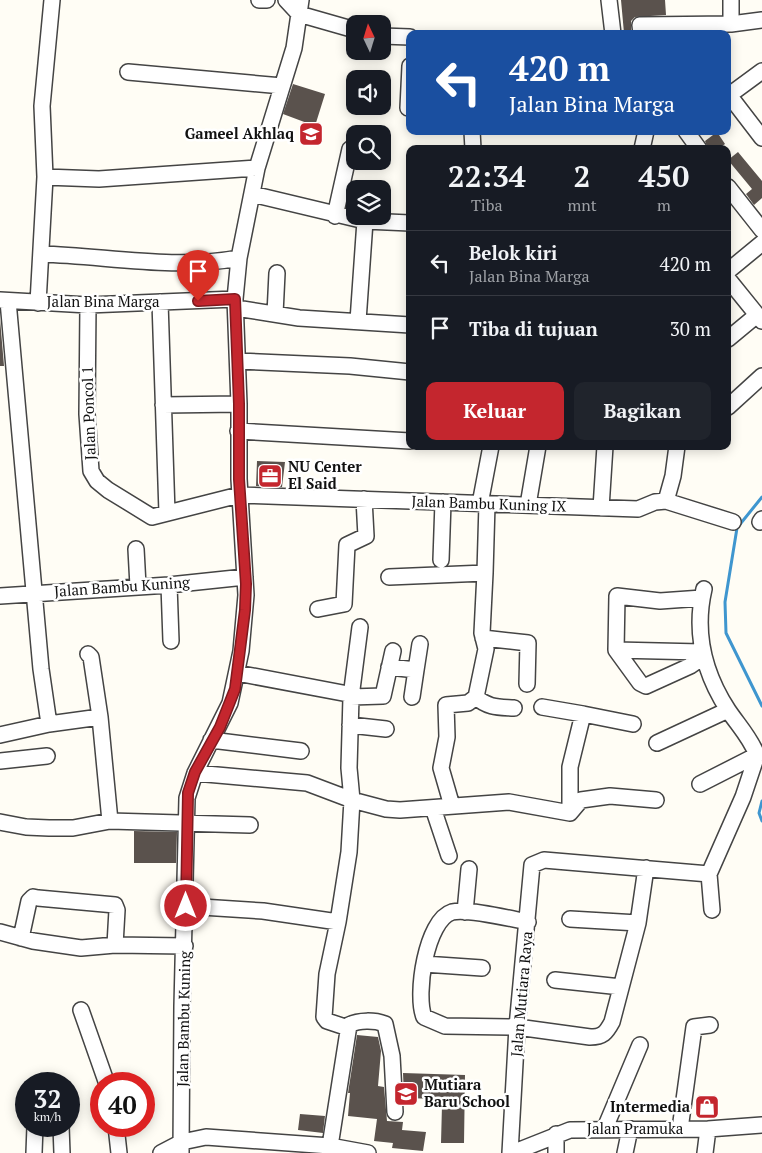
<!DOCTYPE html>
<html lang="id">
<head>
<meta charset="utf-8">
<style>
	body { margin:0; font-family:"PT Serif",serif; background:#20242c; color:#f1f3f6; height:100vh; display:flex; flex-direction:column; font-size:19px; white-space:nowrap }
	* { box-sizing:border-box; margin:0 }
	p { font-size:16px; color:#9ea1a6 }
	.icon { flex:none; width:28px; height:28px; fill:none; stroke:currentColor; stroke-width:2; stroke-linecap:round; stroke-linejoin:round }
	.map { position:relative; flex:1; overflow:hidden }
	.side { position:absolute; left:406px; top:145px; width:325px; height:305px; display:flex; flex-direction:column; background:#171b24; border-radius:10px; box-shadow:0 2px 12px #0003 }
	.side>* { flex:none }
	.hud { position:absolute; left:406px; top:30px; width:325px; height:105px; border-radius:10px; box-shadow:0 2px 12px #0003; background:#1a4fa0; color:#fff; overflow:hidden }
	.needle { width:32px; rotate:356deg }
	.controls { position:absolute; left:346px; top:15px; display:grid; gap:10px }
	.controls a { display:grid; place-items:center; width:45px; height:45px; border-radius:10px; background:#171b24; box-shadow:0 2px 12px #0003; font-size:25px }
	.speed { position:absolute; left:15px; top:1072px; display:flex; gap:10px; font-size:25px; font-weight:700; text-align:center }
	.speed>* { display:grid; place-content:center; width:65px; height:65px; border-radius:50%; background:#171b24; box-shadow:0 2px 12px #0003; line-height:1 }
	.speed small { font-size:12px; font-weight:400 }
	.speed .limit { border:8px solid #d22; background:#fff; color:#111 }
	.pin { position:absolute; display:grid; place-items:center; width:42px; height:42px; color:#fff; margin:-51px -21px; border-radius:50% 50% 50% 0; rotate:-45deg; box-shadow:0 0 5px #0007 }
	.pin .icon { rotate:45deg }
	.me { position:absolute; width:55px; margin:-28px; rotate:0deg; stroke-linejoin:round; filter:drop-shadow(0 0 4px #0008) }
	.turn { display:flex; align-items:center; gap:18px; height:105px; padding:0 20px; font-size:22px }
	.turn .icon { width:65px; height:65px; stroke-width:2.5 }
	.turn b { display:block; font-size:35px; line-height:42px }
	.eta { display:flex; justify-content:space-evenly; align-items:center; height:85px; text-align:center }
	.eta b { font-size:30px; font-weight:600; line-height:35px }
	.primary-button { display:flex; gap:10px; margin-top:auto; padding:10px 20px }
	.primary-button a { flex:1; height:58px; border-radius:10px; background:#c4262e; color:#fff; font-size:20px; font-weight:600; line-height:58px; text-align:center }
	.primary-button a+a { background:#20242c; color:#f1f3f6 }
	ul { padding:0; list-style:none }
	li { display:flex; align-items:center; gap:15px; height:65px; padding:0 20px; border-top:1px solid #363941 }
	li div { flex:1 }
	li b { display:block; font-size:19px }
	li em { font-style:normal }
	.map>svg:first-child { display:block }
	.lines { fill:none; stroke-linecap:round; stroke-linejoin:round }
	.stream { stroke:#3f96cf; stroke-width:3 }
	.building { fill:#5a524d }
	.minor-casing { stroke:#444; stroke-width:18 }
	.minor { stroke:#fff; stroke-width:15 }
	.route-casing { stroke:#7f191e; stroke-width:12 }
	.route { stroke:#c4262e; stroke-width:9 }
	.labels { text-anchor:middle; stroke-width:5; stroke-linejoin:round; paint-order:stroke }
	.poi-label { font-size:15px; font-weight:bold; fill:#111; stroke:#fff; text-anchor:end }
	.street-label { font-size:15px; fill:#111; stroke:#fff }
</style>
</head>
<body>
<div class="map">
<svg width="762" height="1153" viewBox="0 0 762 1153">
	<rect width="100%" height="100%" fill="#fffdf5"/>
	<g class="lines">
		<path class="stream" d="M762,497L737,528L725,602L726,633L762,706
			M762,801L759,813L762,821"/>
	</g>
	<path class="building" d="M621,0H665L666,15L635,17L631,21V32L624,33Z
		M293,84L325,94L315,126L283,114Z
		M717,132L725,144L718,149H708L705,141Z
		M738,152L762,181V198L754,205L746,194L752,189L728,160Z
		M0,319L4,366H0Z
		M257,461L285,462L282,487L256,486Z
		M134,831L177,832L176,863H134Z
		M357,1035L378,1037L381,1051L378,1086L384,1087L387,1121L403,1122L402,1130L426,1132L423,1151L392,1148L393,1143L374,1141L377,1119L348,1116L350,1093H348Z
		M403,1073L465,1075L464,1143H441L442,1105H439V1099L404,1098Z
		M300,1114L325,1116L323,1133L298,1130Z"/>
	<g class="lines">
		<defs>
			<path id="minor" d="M259,0H267
				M286,0L299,14L355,30
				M609,0L613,34
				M731,0V24
				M641,34L640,25L731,24L762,20
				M382,36L410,37
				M128,72L282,86
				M729,95L762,138
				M728,96L762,71
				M408,108L410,66
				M472,131L473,149
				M686,131L699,149
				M642,149L646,131
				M45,177L99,179L257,168
				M728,187L762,230
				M252,194L365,221L410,223
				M335,216L350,149
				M42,254C107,256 174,270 239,258
				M728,271L762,243
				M728,279L762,321
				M0,300L88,305L235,299
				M160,302L167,513
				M38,303L45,177L42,106L52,0
				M88,305L87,414L91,471L97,481L108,490L152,517L239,495L638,509L655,502L666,501L733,522
				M236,308L299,318L410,325
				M275,314L277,273
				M358,321L365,221
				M728,339L757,315
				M238,361L350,366L410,372
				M163,405L239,404
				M728,407L762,376
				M238,431L410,441
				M666,501L673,476L677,446
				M480,504L491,446
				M528,505L538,446
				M601,508L605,446
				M760,522L762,519
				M136,549L138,586
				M441,560L443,502
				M485,573L487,504
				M389,577L485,573L482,633L486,649L476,697L468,703L446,705L447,737L441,768L452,806
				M169,585L171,641
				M704,589C694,632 704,673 728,710C738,725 750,737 757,755L743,797L709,874L712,910
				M0,596L169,585L245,577
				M702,598L660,601L617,596L616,650L640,683L646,686L690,666L703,657
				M318,609L344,604L347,545L366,536L364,499
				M483,638L528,643L527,684
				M616,650L701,652
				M88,654L91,657L100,717L110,821
				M389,667L416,670L420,644
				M237,673L348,694L351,697L383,696L393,651
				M412,697L416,670
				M476,697C488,708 499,707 514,708
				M542,707L583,714L570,767V813
				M583,714L633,724
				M49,724L100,717
				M350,725L386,729
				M0,735L49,724L41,669L8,301
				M211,740L301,751
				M657,743L728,710
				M0,761L47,756
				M195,773L307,783L352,800L386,809L400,810L509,802L570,813L581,800L610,796L656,800
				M700,784L757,755
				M433,808L449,856
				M0,822L26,827L49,828H73L110,821L250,825
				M186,906L263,911L338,922
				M465,912L469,869
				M570,919L638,923
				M528,922C512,919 467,908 452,912C426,920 415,995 424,1017L445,1026L517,1027L590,1037C603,1037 606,1033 612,1022L638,923L646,868
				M0,932L33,941L81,948L115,945L185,946
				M21,938L29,901L33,897L38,898L115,905L117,910L115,945
				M424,964L482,968
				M555,980L621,987
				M81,1010L107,1084
				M348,1028L327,1021L324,1017L327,974L338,922L349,852L352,800L349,768L351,697L360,627
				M61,1126L62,1153
				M116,1126L119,1153
				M605,1128L640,1045
				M680,1129L694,1027L710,1025
				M556,1134V1153
				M330,1146L349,1025C359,1020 374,1020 385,1024L392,1056L395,1112
				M34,1153L35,1126
				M161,1153L182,1142L206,1137L330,1146L368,1153
				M181,1153L182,1006L187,798L195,773L230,703L241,651L246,595L239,479V404L235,299L239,258L257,168L294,48L301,0
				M510,1153L517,1027L532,865L544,860L709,874
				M512,1153L570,1130L708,1129L762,1125
				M625,1153L630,1129
				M705,1153L708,1129"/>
		</defs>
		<use href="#minor" class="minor-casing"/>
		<use href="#minor" class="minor"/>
	</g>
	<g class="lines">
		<defs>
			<path id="route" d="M186,906L188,793L195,772L220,727L235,689L245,610L246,584L239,479V404L235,299L198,301"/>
		</defs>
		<use href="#route" class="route-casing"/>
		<use href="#route" class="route"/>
	</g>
	<defs>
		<symbol id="school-square" viewBox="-11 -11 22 22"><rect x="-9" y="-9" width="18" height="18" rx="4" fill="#c4262e" stroke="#fff"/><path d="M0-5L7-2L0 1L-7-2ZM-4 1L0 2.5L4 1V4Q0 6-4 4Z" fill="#fff"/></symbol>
		<symbol id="office-square" viewBox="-11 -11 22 22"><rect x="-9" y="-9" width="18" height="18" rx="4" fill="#c4262e" stroke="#fff"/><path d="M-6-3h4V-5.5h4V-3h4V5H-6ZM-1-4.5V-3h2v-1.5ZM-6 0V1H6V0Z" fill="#fff"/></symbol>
		<symbol id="shop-square" viewBox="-11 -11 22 22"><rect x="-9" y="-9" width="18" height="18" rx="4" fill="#c4262e" stroke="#fff"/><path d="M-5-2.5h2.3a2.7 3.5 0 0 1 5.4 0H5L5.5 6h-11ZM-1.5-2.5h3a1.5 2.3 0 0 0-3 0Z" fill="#fff"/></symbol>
	</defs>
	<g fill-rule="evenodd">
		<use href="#school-square" x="297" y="120" width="28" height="28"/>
		<use href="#office-square" x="256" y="462" width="28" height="28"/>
		<use href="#school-square" x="392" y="1080" width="28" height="28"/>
		<use href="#shop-square" x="693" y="1093" width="28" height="28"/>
	</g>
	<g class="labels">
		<g class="poi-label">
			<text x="294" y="139">Gameel Akhlaq</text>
			<text x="288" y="472" text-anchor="start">NU Center<tspan x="288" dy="17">El Said</tspan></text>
			<text x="424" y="1090" text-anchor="start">Mutiara<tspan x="424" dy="17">Baru School</tspan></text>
			<text x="690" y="1112">Intermedia</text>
		</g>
		<g class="street-label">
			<text x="103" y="307">Jalan Bina Marga</text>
			<text transform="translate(89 413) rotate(-92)" y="5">Jalan Poncol 1</text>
			<text transform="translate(489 504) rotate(2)" y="5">Jalan Bambu Kuning IX</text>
			<text transform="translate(122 587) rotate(-4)" y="5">Jalan Bambu Kuning</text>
			<text transform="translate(522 994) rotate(-85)" y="5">Jalan Mutiara Raya</text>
			<text transform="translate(184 1019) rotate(-89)" y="5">Jalan Bambu Kuning</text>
			<text x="635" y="1134">Jalan Pramuka</text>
		</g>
	</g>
</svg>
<div class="controls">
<a><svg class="needle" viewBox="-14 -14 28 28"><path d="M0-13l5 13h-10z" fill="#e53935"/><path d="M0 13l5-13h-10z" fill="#9ea1a6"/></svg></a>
<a><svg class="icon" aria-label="sound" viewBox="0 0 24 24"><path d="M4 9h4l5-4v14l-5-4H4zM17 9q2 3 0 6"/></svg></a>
<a><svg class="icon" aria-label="search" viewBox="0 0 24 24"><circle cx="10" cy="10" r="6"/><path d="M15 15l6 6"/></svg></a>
<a><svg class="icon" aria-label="layers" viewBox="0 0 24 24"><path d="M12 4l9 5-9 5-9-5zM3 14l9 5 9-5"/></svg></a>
</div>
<div class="speed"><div>32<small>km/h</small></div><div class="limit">40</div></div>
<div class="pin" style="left:198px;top:301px;background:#d93025"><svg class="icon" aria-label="arrive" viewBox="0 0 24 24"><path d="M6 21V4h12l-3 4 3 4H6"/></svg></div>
<svg class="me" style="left:186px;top:906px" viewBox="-20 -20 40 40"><circle r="17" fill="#c4262e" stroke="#fff" stroke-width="3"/><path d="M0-11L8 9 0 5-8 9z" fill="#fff"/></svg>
<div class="hud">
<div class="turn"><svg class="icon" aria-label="left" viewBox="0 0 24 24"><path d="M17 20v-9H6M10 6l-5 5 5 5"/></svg><div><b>420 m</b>Jalan Bina Marga</div></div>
</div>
<section class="side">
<div class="eta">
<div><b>22:34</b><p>Tiba</p></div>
<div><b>2</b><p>mnt</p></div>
<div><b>450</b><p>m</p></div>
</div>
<ul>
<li><svg class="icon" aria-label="left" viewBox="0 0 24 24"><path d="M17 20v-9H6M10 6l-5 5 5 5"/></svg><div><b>Belok kiri</b><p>Jalan Bina Marga</p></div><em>420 m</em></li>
<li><svg class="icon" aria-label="arrive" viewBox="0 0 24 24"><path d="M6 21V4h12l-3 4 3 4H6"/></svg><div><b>Tiba di tujuan</b></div><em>30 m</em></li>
</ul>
<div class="primary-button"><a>Keluar</a><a>Bagikan</a></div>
</section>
</div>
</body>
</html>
